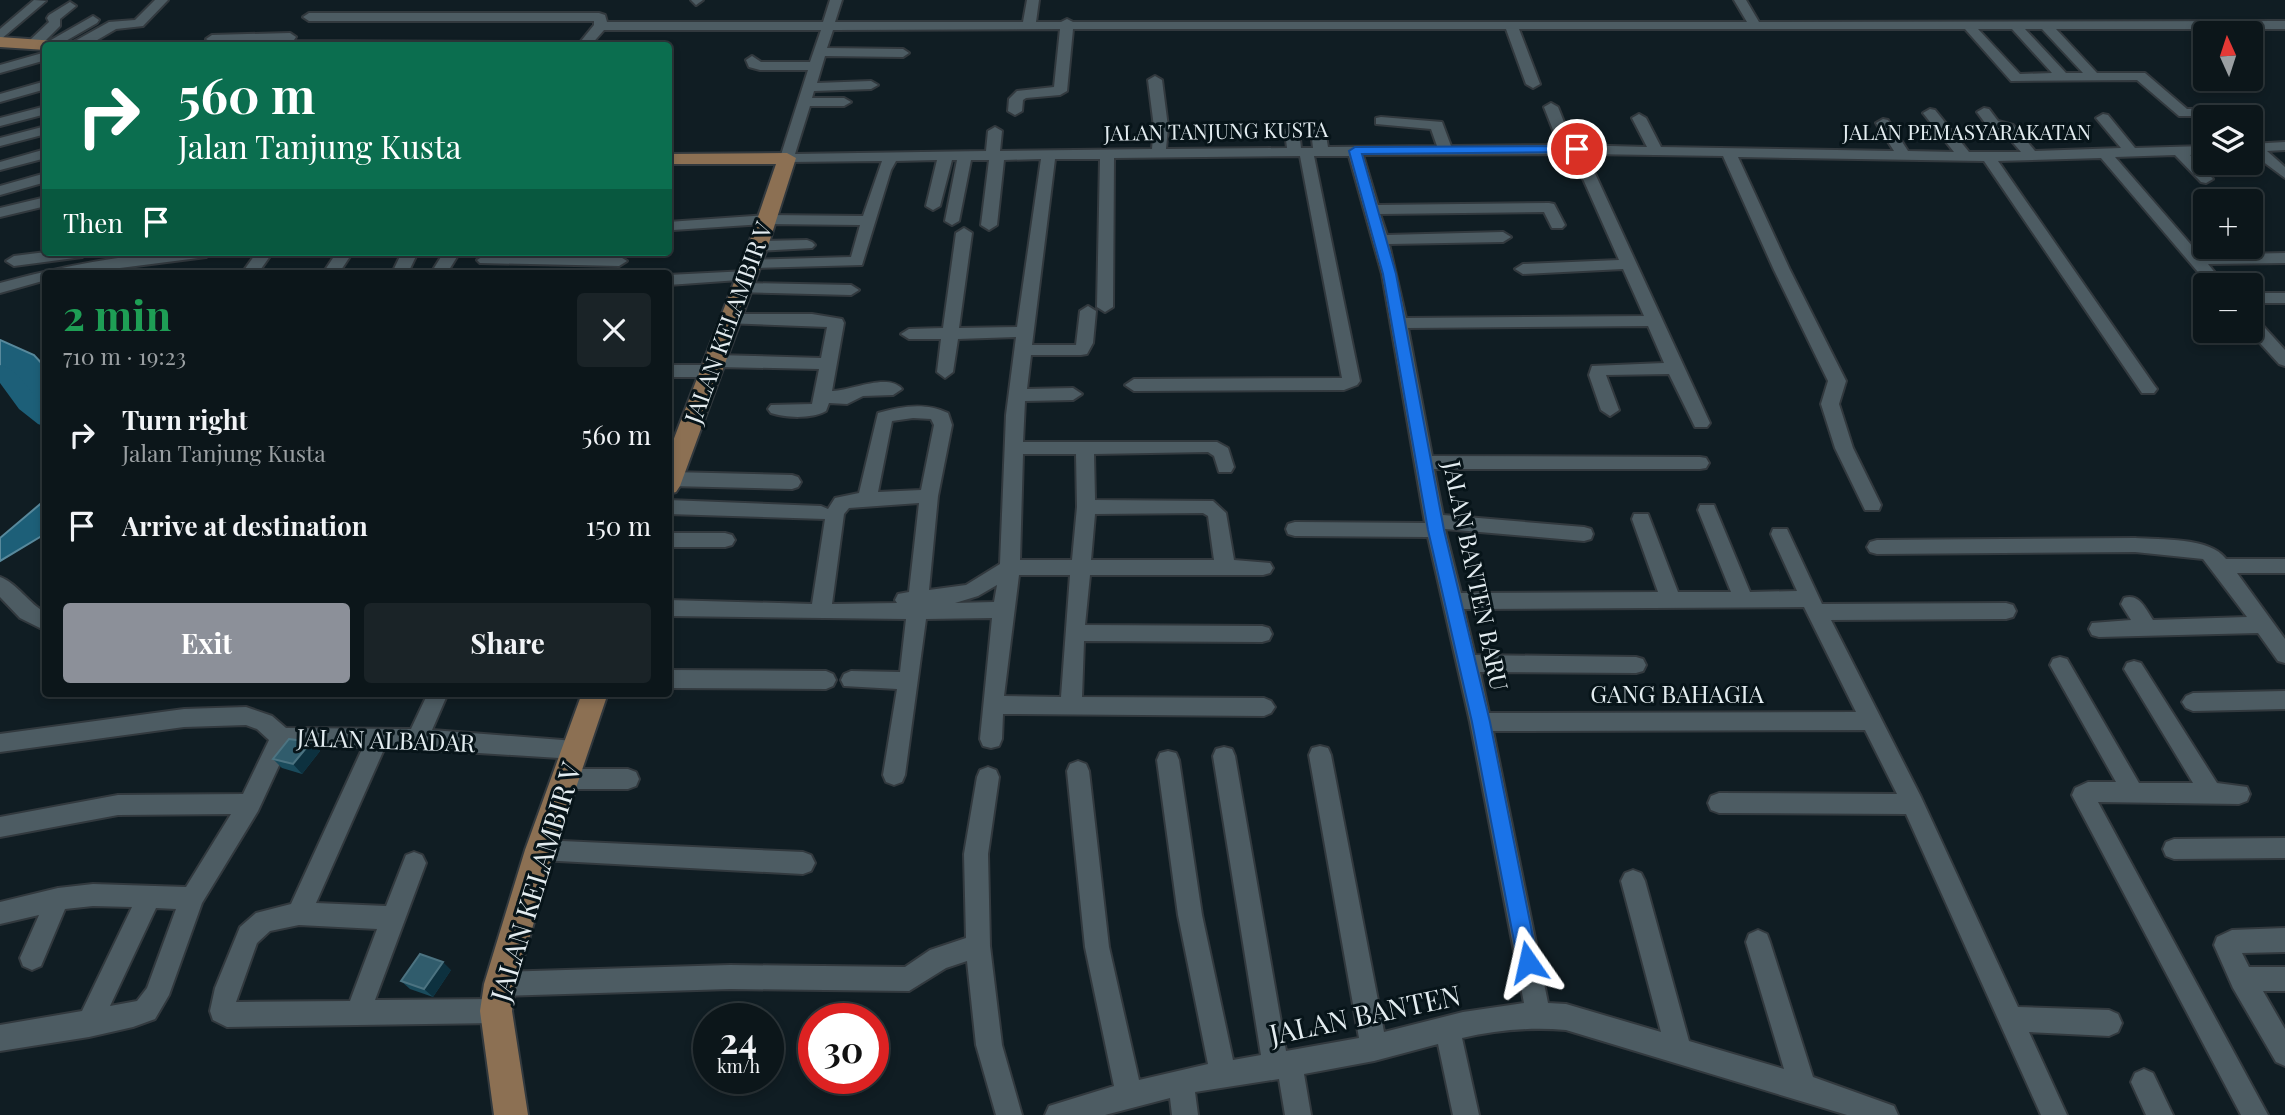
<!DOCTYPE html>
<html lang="en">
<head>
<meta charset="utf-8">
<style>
	body { margin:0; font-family:"Playfair Display",serif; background:#1a2327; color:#f1f3f6; height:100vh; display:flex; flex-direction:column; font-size:26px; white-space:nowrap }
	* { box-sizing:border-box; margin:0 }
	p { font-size:23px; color:#9a9fa2 }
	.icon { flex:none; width:38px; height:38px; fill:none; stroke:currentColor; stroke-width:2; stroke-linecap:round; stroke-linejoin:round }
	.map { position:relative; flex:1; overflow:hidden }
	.details { position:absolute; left:42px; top:270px; width:630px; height:427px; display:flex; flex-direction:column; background:#0c161a; border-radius:7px; box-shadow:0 4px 10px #0003,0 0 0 2px #2c3539 }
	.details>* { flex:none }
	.top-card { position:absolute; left:42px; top:42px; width:630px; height:214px; border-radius:7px; box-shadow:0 4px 10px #0003,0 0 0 2px #2c3539; background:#0b6e4f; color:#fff; overflow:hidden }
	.needle { width:46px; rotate:357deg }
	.buttons { position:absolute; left:2193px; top:21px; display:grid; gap:14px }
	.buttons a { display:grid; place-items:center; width:70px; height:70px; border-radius:7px; background:#0c161a; box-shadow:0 4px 10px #0003,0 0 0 2px #2c3539; font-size:35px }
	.speed { position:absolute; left:693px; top:1003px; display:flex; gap:14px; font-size:35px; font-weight:700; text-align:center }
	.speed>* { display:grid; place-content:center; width:91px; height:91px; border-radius:50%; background:#0c161a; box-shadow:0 4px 10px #0003,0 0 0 2px #2c3539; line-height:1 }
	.speed small { font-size:18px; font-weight:400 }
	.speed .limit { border:10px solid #d22; background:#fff; color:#111 }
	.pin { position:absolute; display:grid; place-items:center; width:60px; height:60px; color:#fff; margin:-30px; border:4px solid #fff; border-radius:50%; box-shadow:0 2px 7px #0007 }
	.me { position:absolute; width:77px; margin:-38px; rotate:349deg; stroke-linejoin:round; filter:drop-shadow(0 0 5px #0008) }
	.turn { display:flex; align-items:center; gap:24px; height:147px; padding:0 21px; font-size:32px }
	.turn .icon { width:91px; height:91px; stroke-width:2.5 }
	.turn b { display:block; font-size:49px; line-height:60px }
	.then { display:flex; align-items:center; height:66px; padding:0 21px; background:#0003; gap:14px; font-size:26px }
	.round { display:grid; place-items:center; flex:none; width:74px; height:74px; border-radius:7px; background:#1a2327 }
	.head { display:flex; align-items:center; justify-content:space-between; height:119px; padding:0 21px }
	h1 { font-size:42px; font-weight:700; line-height:52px; color:#1e9e55 }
	.button { display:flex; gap:14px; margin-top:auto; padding:14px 21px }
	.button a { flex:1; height:80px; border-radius:7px; background:#8c9099; color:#fff; font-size:28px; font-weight:700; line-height:80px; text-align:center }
	.button a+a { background:#1a2327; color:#f1f3f6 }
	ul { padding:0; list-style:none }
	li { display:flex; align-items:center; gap:21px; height:91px; padding:0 21px }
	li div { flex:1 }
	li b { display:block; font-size:26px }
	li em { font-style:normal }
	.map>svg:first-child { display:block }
	.water { fill:#1d5f78; stroke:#58899c; stroke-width:2 }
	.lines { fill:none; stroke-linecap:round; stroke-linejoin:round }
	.river { fill:#1d5f78; fill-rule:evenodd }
	.minor-casing { stroke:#32393e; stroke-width:4 }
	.major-casing { stroke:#32393e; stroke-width:4 }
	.minor { fill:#4d5c63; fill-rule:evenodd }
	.major { fill:#8c7053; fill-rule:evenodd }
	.wall { fill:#1a4b5c }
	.shaded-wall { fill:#0d313f }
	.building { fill:#305c6c; stroke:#4c7381; stroke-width:2 }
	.route { fill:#1a73e8; stroke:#114b97; stroke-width:2 }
	.labels { text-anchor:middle; stroke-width:6; stroke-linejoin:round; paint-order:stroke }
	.far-street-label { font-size:21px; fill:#e3ecf0; stroke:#071419 }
	.street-label { font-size:24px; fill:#e3ecf0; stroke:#071419 }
	.near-street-label { font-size:28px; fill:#e3ecf0; stroke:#071419 }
</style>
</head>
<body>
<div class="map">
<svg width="2285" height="1115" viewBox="0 0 2285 1115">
	<rect width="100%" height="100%" fill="#101d23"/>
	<path class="water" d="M0,340L34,355L45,367V426L7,379L0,374Z
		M45,500V534L0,561V538Z"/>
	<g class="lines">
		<path class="river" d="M0,365C22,371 29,394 46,407V427L38,424L19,409L0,383Z"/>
		<defs>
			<path id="minor" d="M34,0L46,1L0,40V29Z
				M155,0H168L143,26L116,29L87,46H66L109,22L135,20Z
				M691,0H703L696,5Z
				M830,0H842L835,22H1023L1027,0H1039L1036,22H1061L1067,19L1073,22H1747L1734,0H1746L1759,22L2285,21V29H2056L2097,73H2145L2187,109L2250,108L2257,112L2250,116H2179L2137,80L2011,81L1965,29H1519L1540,84L1533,88L1526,84L1506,29H1073L1067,91L1060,95L1026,98L1023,100L1022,111L1015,115L1008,111L1009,99L1017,91L1054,87L1060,29L833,30L827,48L903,49L909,53L903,57L825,56L817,83L871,81L878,85L871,89L814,91L812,98H844L851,102L844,106H810L795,154L986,151L988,131L995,127L1002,131L1000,151L1152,149L1154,127L1148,80L1155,76L1162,80L1168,127L1166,149L1287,148L1285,131L1292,127L1299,131L1301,148H1313L1311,130L1318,126L1325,130L1328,147L1437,146L1431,129L1376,124V118L1381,117L1442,122L1451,146L1559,145L1544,107L1551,103L1558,107L1573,145L1647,147L1632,118L1639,114L1646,118L1661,147L1894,151L1876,123L1883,119L1888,120L1908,151L1954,152L1923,113L1930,109L1935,110L1969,152H2021L2003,131L1988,127L1977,112L1984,108L1989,109L1998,121L2013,125L2035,151L2121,148L2096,118L2103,114L2108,115L2135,148L2205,146V154L2190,155L2213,179L2206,183L2201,182L2175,155L2115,157L2200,255L2285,253V263L2208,264L2225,285H2209L2101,158L1998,161L2154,385L2157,389L2154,393H2142L1984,161L1738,157L1790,270L1846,381L1839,404L1853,448L1881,505L1879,510H1865L1835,448L1821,404L1828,381L1774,270L1723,156L1586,154L1710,423L1707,427H1695L1669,374L1606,375L1619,410L1610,416L1601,410L1589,375L1592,366L1664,363L1648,326L1408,328L1432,456L1700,457L1706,458L1709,463L1706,468L1700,469H1434L1443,515L1584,527L1591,529L1593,534L1591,539L1584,541L1445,529L1461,593L1658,592L1632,519L1634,514H1648L1650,519L1678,592H1731L1698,510L1700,505H1714L1716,510L1750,592L1797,591L1771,534L1773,529H1787L1822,604L2006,603L2013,605L2016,611L2013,617L2006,619L1831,620L1921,797L2018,1007L2109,1010L2118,1014L2122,1023L2118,1032L2109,1036L2029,1032L2067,1115H2041L1906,814L1719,813L1711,810L1708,803L1711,796L1719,793L1897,794L1865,730L1493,731L1548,1003L1566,1004L1661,1032L1621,881L1625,873L1633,870L1641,873L1645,881L1689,1041L1784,1069L1746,942L1749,934L1758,930L1767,934L1770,942L1813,1077L1894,1106L1898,1115H1847L1566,1030C1530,1027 1497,1030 1462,1038L1479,1115H1453L1438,1044L1374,1061L1304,1074L1311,1115H1285L1279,1079L1195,1092L1198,1115H1172L1170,1098L1105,1115H1045L1049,1106L1114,1086L1085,947L1067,771L1070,764L1078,761L1086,764L1089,771L1109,947L1139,1080L1208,1064L1178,915L1157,760L1160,753L1168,751L1176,753L1179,760L1202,915L1233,1060L1261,1055L1213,756L1216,749L1224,747L1232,749L1235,756L1286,1051L1359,1038L1309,755L1312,748L1320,746L1328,748L1331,755L1384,1032L1463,1012L1524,1003L1470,722L1428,537L1295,536L1288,534L1286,529L1288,524L1295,522L1425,523L1382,274L1349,156H1314L1360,381L1357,385L1344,390L1134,391L1125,385L1134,379L1342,378L1300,156L1114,158L1113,307L1105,312L1097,307L1100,159H1055L1032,345H1076L1080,311L1088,306L1096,311L1093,343L1087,354L1081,355H1031L1027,389L1073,388L1082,394L1073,400L1025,401L1023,442H1217L1228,448L1234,467L1231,472H1219L1214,456L1208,452L1094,454L1095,500L1213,501L1226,513L1234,560L1270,563L1273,568L1270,573L1263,575H1090L1085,625L1262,626L1269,628L1272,634L1269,640L1262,642L1084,641L1082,697L1264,698L1271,701L1275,707L1271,713L1264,716L1003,714L1002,739L999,746L991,748L983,746L980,739L992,618L926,619L905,775L902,782L894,785L886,782L883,775L897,689L844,686L841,680L844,674L851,671L900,672L906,619L668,616V600L812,604L825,519L668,514V500L821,506L828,509L835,498L859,493L878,413C901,406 926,402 948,413L952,425L938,496L929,590L966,585L1000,564L1006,415L1016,337L958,339L953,372L945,378L937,372L941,339H909L901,334L909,329L943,328L956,233L964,228L972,233L959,328L1017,327L1041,159L1004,160L997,225L989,230L981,225L989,160H971L959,221L952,225L945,221L957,160H952L940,206L933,210L926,206L937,160L896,161L891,170L862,265L752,268L744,263L747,260L851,257L860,225L764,224L673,230L668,228V222L767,215L863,216L882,161L787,162L780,158L808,70H760L749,67L746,60L752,56L761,62H810L821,30H604L590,46H577L594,25V21H309L303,17L309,13H599L605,15L607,22H823ZM1978,29H2012L2052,73L2020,74ZM2025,29H2042L2083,73H2066ZM1572,154L1619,260L1523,264L1515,269L1523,274L1623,269L1644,316L1406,318L1389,244L1503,242L1511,237L1503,232L1387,235L1380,214L1544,212L1552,228H1562L1565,225L1554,204L1549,203L1378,205L1363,155ZM913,418L931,419L934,425L921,490L878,492L892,421ZM1023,454H1076L1077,507L1072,560H1020ZM919,503L909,592L898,594L895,600L897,603L832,604L844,514L849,508ZM1203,513L1208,516L1214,560H1091L1095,514ZM1019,575H1070L1061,697L1004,696ZM997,585L994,602L955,603L978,596ZM1804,607L1856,712L1489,713L1480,672L1636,673L1643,671L1646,665L1643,659L1636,657L1475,655L1464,609Z
				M70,2L76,6L60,19V26L40,46H30V40L49,22L47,18L49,15Z
				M93,16L99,20L97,23L57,46L46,47L44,44Z
				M290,33L296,37L294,40L212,43L206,39L212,35Z
				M285,41L512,42L518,46L279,45Z
				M46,52V60L0,73V65Z
				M46,81V89L0,102V94Z
				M46,106V114L0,126V118Z
				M46,126V134L0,146V138Z
				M2285,142V150L2267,151L2285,167V178L2250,152V144Z
				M46,149V158L0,170V162Z
				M46,173V182L0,195V186Z
				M46,197V206L0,217V208Z
				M807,240L812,242L815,245L812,248L758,251L750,246L758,241Z
				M46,252H90L82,257L14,266L6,261L14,256Z
				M164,252H214L206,257L81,273H46V280L0,293V283C54,268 108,258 164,252Z
				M257,252H273L258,273H242Z
				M337,252H353L339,273H323Z
				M402,252H418L408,273H392Z
				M444,252H460L447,273H431Z
				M485,255L619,256L627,261L619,266L480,263L477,260Z
				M747,271L755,276L753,279L668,285V275Z
				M742,283L851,285L859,290L851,295L736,292L734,288L736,284Z
				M2250,293H2285V303H2250Z
				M730,314H812L842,319L844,323L832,391C848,392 888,372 902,389L893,395L863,396L847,404L829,403L826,411C812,419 786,418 771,413L768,409L771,405L812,404L819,369L718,367L721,371L713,377H668V365H711L708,361L716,355L821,358L827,327L724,323L722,319L724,315Z
				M2250,317L2256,318L2285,350V366L2279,364L2249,331Z
				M671,472L792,475L798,477L801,482L798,487L792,489L671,486L668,485V473Z
				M668,533H725L732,535L735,540L732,545L725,547H668Z
				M2135,538C2161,540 2210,537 2226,559H2285V573H2237L2285,639V663L2278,661L2258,633L2099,637L2092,635L2089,629L2092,623L2131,620L2121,604L2124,598C2139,593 2145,608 2153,620L2247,617L2203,559L2135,552L1877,554L1870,552L1867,547L1870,542L1877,540Z
				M0,577C17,583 29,604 46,613V631L20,618L0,597Z
				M2060,657L2067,659L2139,783H2193L2124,669L2127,663L2134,661L2141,663L2217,783L2247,787L2250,794L2247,801L2239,804L2098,802L2268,1115H2241L2072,795L2075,788L2088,782H2116L2050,665L2053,659Z
				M668,670L826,671L833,674L836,680L833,686L826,689L668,688Z
				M2285,691V709L2193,711L2186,708L2182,702L2186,696L2193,693Z
				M428,693H448L432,730L575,741L583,743L586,750L583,757L575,759L385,747L316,903L386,906L406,855L414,852L422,855L426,863L375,1000L496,999L505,1002L508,1011L505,1020L496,1023L227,1027L213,1020L210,1011L215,988L240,927L256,913L291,904L363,747L288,746L258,811L202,903L169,995L155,1019L133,1027L89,1037L0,1051V1025L82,1011L132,907L93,906L65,909L41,966L32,970L23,966L20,958L39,915L0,924V902L58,888L93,884L186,887L231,814L118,815L0,837V817L118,795L243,794L269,740L257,729L246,725L184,727L0,752V734L184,709L246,707L272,716L286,728L411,729ZM156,908L176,909L147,988L137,1001L110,1006ZM299,925L377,929L350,1001L236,1002L257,943L270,931Z
				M988,767L996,770L999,777L988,854L990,946L1002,1045L1022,1115H996L976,1045L967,961L946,968L909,991L730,989L500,996L491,993L488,984L491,975L500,972L730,965L905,967L930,950L966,938L964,854L977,777L980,770Z
				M566,769H628L636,772L639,779L636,786L628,789H566L558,786L555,779L558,772Z
				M2285,838V858L2174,859L2166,856L2163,849L2166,842L2174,839Z
				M540,840L803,852L811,855L815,863L811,871L803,874L540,860L532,857L529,850L532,843Z
				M2285,928V952L2242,953L2249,967H2285V991H2263L2285,1029V1066L2276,1062L2233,988L2214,945L2217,937L2232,930Z
				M2144,1069L2153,1073L2173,1115H2146L2131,1082L2135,1073Z"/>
			<path id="major" d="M0,37L56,41L64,46H46V50L0,47Z
				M787,153L796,158L768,246L680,486L676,492L668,494V454L748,246L776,164H668V154Z
				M582,693H608L555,850L516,984L512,1011L528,1115H494L480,1011L484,984L525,850Z"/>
		</defs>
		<use href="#minor" class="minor-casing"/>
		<use href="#major" class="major-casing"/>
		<use href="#minor" class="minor"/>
		<use href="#major" class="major"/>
	</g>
	<path class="wall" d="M311,742L320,751L302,774L282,768L273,759Z
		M451,970L433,997L410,989L401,981Z"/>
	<path class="shaded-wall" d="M311,742L320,751L302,774L293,764Z
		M443,962L451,970L433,997L424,989Z"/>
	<path class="building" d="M289,739L311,742L293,764L273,759Z
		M420,954L443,962L424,989L401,981Z"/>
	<path class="route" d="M1577,146L1583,149L1582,152L1362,154L1396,274L1444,530L1490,722L1538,962L1535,969L1528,972L1521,969L1518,962L1472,722L1428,530L1383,274L1349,151L1355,147Z"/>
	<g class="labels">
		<g class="far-street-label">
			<text transform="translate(1216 132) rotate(-1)" y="7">JALAN TANJUNG KUSTA</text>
			<text x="1967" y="140">JALAN PEMASYARAKATAN</text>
		</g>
		<g class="street-label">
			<text transform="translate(729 323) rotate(-70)" y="8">JALAN KELAMBIR V</text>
			<text transform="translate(1475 576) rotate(78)" y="8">JALAN BANTEN BARU</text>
			<text x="1677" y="703">GANG BAHAGIA</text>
			<text transform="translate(386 741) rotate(2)" y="8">JALAN ALBADAR</text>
		</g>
		<g class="near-street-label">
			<text transform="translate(536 882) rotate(-73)" y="10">JALAN KELAMBIR V</text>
			<text transform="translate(1365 1015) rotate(-12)" y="10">JALAN BANTEN</text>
		</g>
	</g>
</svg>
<div class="buttons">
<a><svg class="needle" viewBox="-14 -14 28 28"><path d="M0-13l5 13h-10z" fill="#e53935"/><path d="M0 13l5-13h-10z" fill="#9a9fa2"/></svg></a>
<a><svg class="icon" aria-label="layers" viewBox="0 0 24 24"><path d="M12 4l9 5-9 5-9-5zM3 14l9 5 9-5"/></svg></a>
<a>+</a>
<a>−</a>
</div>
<div class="speed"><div>24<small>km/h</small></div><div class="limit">30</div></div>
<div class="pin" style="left:1577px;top:149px;background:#d93025"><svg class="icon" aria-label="arrive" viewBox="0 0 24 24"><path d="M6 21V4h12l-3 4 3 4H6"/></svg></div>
<svg class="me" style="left:1528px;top:962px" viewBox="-20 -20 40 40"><path d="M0-17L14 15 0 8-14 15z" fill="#1a73e8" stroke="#fff" stroke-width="4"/></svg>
<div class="top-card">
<div class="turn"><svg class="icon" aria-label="right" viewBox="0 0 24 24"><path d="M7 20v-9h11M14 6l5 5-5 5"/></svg><div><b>560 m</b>Jalan Tanjung Kusta</div></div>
<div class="then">Then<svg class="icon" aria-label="arrive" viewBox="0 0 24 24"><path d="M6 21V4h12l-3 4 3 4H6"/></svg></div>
</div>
<section class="details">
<div class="head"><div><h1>2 min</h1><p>710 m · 19:23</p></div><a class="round"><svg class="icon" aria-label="close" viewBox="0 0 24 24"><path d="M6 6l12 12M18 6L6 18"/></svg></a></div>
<ul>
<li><svg class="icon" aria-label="right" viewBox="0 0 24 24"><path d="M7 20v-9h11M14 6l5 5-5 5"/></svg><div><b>Turn right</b><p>Jalan Tanjung Kusta</p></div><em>560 m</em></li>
<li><svg class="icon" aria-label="arrive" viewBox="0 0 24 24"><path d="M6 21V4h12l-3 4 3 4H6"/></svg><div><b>Arrive at destination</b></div><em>150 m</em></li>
</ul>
<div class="button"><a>Exit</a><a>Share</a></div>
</section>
</div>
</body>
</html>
